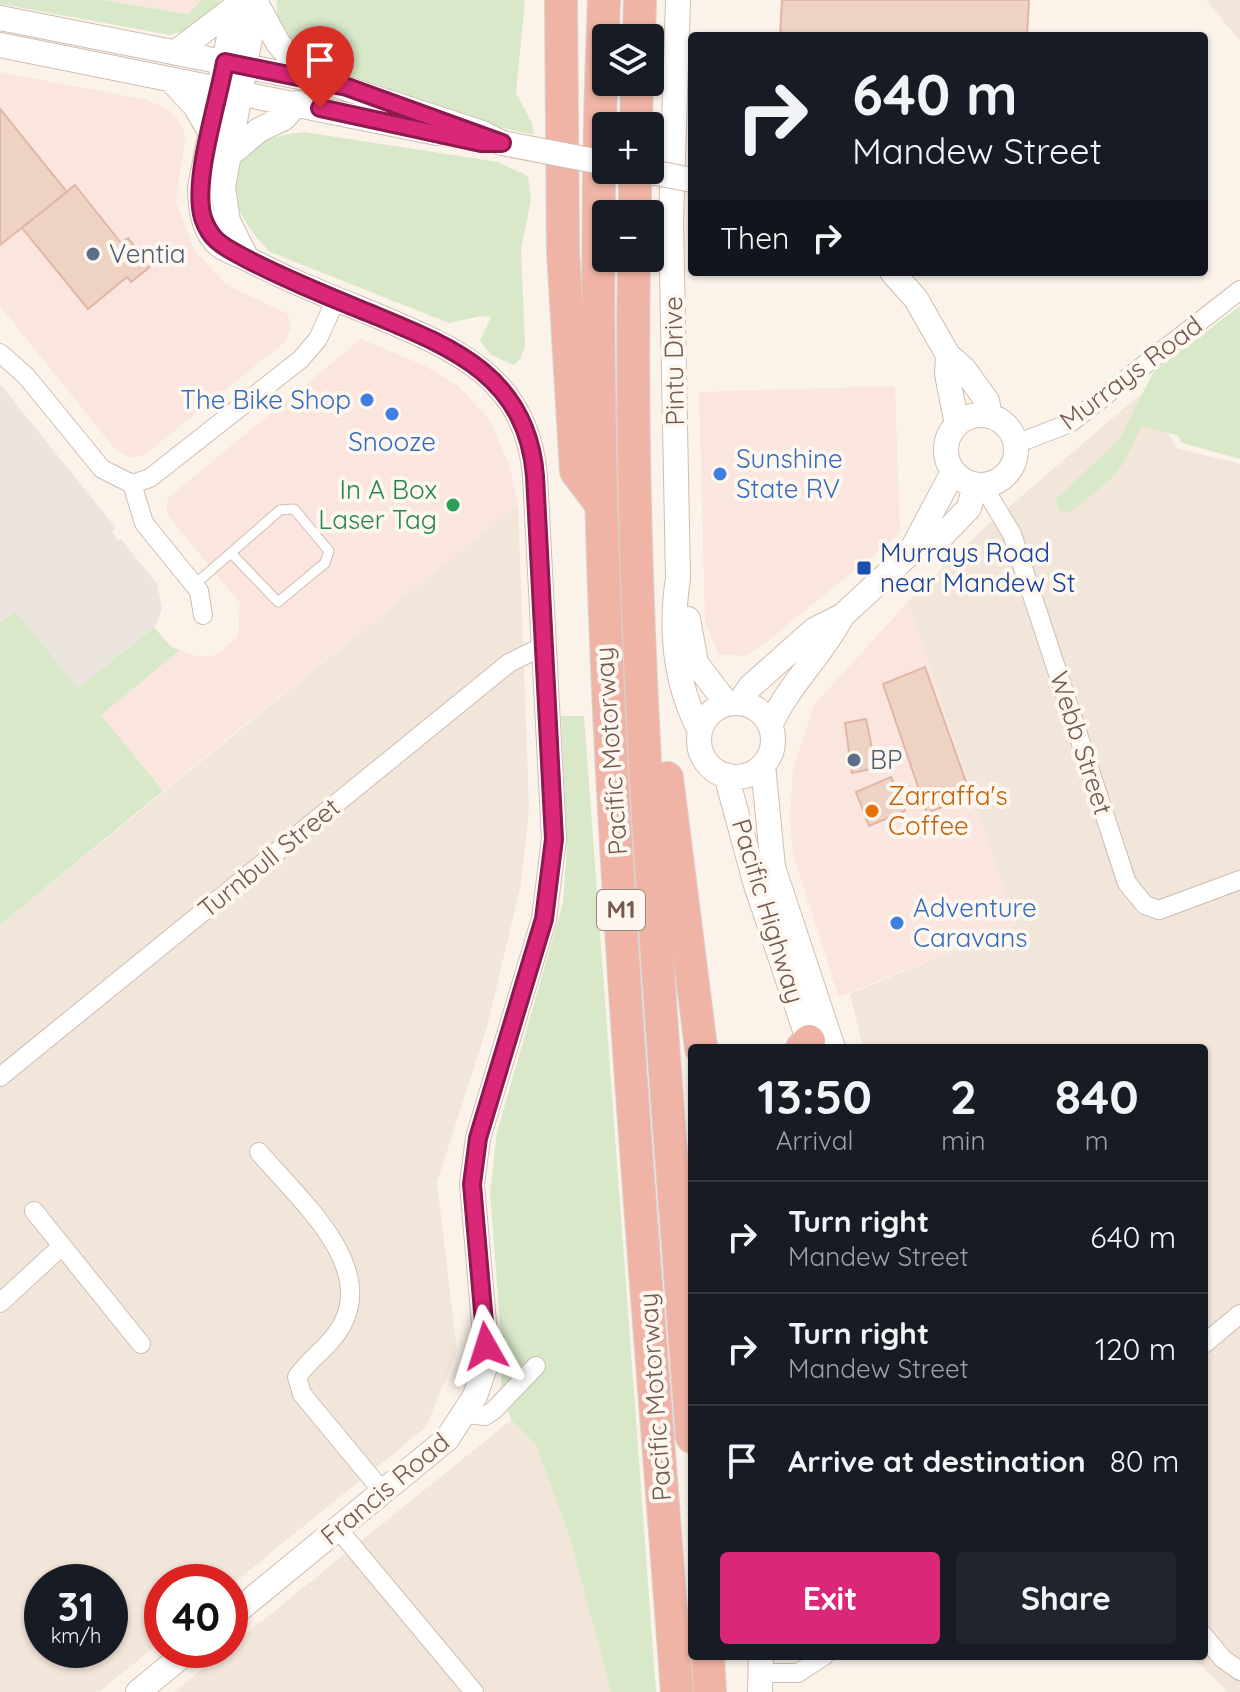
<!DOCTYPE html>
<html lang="en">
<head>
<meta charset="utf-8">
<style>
	body { margin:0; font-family:Quicksand,sans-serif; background:#20242c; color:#f1f3f6; height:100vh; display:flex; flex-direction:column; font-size:30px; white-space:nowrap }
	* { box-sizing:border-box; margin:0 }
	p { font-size:26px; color:#9ea1a6 }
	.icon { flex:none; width:44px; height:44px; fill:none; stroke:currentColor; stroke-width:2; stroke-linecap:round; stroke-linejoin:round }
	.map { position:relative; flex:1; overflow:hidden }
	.sheet { position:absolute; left:688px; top:1044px; width:520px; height:616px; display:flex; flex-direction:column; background:#171b24; border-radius:8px; box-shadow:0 2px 6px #0004 }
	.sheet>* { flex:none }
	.guide { position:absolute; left:688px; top:32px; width:520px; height:244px; border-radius:8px; box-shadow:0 2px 6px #0004; background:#171b24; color:#f1f3f6; overflow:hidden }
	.fabs { position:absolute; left:592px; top:24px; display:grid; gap:16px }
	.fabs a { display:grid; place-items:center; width:72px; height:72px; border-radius:8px; background:#171b24; box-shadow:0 2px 6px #0004; font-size:40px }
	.speed { position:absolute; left:24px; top:1564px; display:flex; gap:16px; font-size:40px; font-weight:700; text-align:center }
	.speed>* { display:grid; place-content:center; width:104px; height:104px; border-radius:50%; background:#171b24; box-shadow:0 2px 6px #0004; line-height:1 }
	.speed small { font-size:20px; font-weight:400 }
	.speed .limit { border:12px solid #d22; background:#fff; color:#111 }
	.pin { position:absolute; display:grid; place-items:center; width:68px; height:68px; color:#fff; margin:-82px -34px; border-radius:50% 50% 50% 0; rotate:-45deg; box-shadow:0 0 8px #0007 }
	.pin .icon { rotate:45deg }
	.me { position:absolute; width:88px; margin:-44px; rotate:354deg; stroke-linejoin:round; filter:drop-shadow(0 0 6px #0008) }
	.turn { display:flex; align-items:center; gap:28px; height:168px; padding:0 32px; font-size:36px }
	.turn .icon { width:104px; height:104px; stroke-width:2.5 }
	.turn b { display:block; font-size:56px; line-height:68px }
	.then { display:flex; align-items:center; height:76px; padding:0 32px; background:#0003; gap:16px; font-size:30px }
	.eta { display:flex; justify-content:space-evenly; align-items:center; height:136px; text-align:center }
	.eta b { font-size:48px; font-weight:700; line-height:56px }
	.action { display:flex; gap:16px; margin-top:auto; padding:16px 32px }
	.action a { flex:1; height:92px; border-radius:8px; background:#db2777; color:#fff; font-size:32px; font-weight:700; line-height:92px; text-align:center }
	.action a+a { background:#20242c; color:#f1f3f6 }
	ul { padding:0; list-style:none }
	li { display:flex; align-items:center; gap:24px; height:112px; padding:0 32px; border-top:2px solid #363941 }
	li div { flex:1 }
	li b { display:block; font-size:30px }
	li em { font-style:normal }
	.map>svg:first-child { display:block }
	.residential { fill:#f2e5d9; fill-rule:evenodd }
	.commercial { fill:#fae5df }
	.industrial { fill:#ebe4df }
	.green { fill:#d8e8c9 }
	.building { fill:#eed2c4; stroke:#e0b7a5; stroke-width:2 }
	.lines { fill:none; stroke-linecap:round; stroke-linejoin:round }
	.lane-casing { stroke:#cfbdb3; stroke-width:11 }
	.street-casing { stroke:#cfbdb3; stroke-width:20 }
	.secondary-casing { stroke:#d1bdb1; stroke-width:26 }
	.highway-casing { stroke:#d8d1ce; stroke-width:34 }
	.lane { stroke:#fff; stroke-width:9 }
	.street { stroke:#fff; stroke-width:18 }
	.secondary { stroke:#fff; stroke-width:24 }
	.highway { stroke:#f0b4a6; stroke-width:32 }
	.secondary-bridge-casing { stroke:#d1bdb1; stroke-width:26; stroke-linecap:butt }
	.secondary-bridge { stroke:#fff; stroke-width:24 }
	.route-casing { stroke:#8e194d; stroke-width:20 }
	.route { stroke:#db2777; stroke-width:14 }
	.service-dot { fill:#5c6f8a; stroke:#fef7f0; stroke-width:3 }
	.shop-dot { fill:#3f7fe0; stroke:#fef7f0; stroke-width:3 }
	.leisure-dot { fill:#2e9e5b; stroke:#fef7f0; stroke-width:3 }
	.transit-dot { fill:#1a4fb4; stroke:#fef7f0; stroke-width:3 }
	.food-dot { fill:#e8710a; stroke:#fef7f0; stroke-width:3 }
	.labels { text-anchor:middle; stroke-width:8; stroke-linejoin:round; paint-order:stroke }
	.shield { fill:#fef7f0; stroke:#9d887f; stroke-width:2 }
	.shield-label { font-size:24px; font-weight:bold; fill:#74594f }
	.service-label { font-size:26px; fill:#4e5e75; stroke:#fef7f0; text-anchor:start }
	.street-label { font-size:26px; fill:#74594f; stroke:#fef7f0 }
	.shop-label { font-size:26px; fill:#366cbe; stroke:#fef7f0; text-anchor:start }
	.leisure-label { font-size:26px; fill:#27864d; stroke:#fef7f0; text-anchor:end }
	.transit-label { font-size:26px; fill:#164399; stroke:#fef7f0; text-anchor:start }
	.food-label { font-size:26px; fill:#c56008; stroke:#fef7f0; text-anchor:start }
</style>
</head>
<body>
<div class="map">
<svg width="1240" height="1692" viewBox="0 0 1240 1692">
	<rect width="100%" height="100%" fill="#fbf3ea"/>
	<path class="residential" d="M1206,0H1240V41Z
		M1143,392L1177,448L1240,464V1692H1228L1191,1656H1204V1048H863L850,994L1016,924L908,602L983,529Z
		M518,504L529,808L521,884L487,1027L437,1182L457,1351L426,1427L230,1586V1582H162V1641L99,1692H0V925ZM42,1582H110V1650H42Z
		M511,1420L536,1445L570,1538L611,1692H174Z"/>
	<path class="commercial" d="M102,0H202L188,14Z
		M0,72L147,100L169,110L183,128L185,139L176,202L194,250L228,286L288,314L291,328L285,342L143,456L129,457L115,449L0,306Z
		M361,339L423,365L457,385L489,419L509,464L518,504L163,791L101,715L180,650L199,657L216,655L238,637L240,603L170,518L166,508L168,498Z
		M895,386L900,533L759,648L745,656L718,654L705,622L699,392Z
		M908,602L1016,924L839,997L793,855L790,817L793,769L814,705Z"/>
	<path class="industrial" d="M0,384L116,528L112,532L118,541L121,539L157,584L162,609L156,625L78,688L15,611L0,623Z"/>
	<path class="green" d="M0,0H102L188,14L202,0H221C208,22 194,28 170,35L0,4Z
		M277,0H525L516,93L532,123L534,135L453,117L312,63C291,47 274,28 277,0Z
		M304,132L498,162L528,176L531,200L521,249L525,346L521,358L514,365L491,355L480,341L491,317L481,316L449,323L270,252C216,199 219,140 304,132Z
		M1240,306V459L1182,443L1177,435L1141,426C1121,476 1112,479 1070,512L1059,510L1056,499L1120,439L1154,371Z
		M15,611L78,688L154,627L171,647L180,650L101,715L163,791L0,925V623Z
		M561,716H584L656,1692H611L570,1538L536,1445L511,1420L501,1389L502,1349L490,1192L497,1132L563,903L567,849Z"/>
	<path class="building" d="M782,0H1029L1027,36H780Z
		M0,109L67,192L0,245Z
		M75,185L121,243L128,238L151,266L131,282L127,277L88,309L22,228Z
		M925,667L971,796L927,813L883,684Z
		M866,719L876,768L852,773L845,723Z
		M891,777L905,811L869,826L856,792Z"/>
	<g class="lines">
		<defs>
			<path id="lane" d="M194,585L280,510L294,509L329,551L325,563L278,602L231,553"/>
			<path id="street" d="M0,353L26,376L102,469L132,484L150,478L301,359L318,339L336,299
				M1016,444L1070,423L1240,290
				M132,484L144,523L199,591L203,615
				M983,486L1012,534L1127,883L1145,905L1159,910L1240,880
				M0,1077L509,663L543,646
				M259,1152C296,1197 376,1263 342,1325C331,1346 310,1358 297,1377L302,1394L383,1492
				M34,1211L141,1344
				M0,1303L62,1246
				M1204,1344L1240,1314
				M467,1414L485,1416L494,1410L536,1366
				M338,1529L474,1692
				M1204,1636L1223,1659L1240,1671
				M760,1673H798L824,1656"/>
			<path id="secondary" d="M678,0L671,221L678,578C670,631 675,683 700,731
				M256,3L278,43L307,77
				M0,18L330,83L482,133L502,143
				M0,45L437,133
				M176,52L234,8
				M170,79L195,106L211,133
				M228,156L259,130L284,118L297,103
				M247,259L228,221L223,187L257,0
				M892,272L916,299L948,355L964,369L987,401L990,416
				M948,355L947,374L957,425
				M946 450a35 35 0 1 1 70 0a35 35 0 1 1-70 0Z
				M910,553L953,472
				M688,619L696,663L727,704
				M739,703L750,687L814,630L842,616L910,553L939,539L969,508L975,485
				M699 740a37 37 0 1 1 74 0a37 37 0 1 1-74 0Z
				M770,726C789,683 821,657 842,616
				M763,765L773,867L833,1048
				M726,775L756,885L811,1048
				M230,1617L447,1439L475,1396L485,1367L486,1346L472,1184L478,1138L544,919L554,839L535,476C527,379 458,350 380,317C334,298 289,281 246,258C237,254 226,251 219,245C203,231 200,208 200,188L236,0
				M138,1692L189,1650
				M760,1692L761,1656"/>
			<path id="highway" d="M561,0L563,251L576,471L600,503
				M604,0C580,565 636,1129 677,1692
				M639,38L640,0
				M636,126L637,82
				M635,214V170
				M634,258C627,651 664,1045 692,1437
				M667,778L701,1048
				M802,1048L809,1041
				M708,1656L710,1692"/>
		</defs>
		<use href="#lane" class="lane-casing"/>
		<use href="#street" class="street-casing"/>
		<use href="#secondary" class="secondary-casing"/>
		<use href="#highway" class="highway-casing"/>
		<use href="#lane" class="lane"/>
		<use href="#street" class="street"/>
		<use href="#secondary" class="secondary"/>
		<use href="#highway" class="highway"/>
		<defs>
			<path id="secondary-bridge" d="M502,143L606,163
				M641,170L692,180"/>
		</defs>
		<use href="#secondary-bridge" class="secondary-bridge-casing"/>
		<use href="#secondary-bridge" class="secondary-bridge"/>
	</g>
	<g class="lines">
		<defs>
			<path id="route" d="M320,108L481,143H502L347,87L225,62C218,103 192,181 203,218C211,242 225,247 245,258C287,280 330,297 374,315C454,348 527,377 535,476L554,839L544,919L478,1138L472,1184L486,1346"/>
		</defs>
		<use href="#route" class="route-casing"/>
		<use href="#route" class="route"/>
	</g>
	<g class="service-dot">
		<circle cx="93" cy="254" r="8"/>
		<circle cx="854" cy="760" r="8"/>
	</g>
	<g class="shop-dot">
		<circle cx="367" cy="400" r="8"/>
		<circle cx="392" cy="414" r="8"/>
		<circle cx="720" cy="474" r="8"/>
		<circle cx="897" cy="923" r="8"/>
	</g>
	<circle class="leisure-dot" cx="453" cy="505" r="8"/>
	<rect class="transit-dot" x="856" y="560" width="16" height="16" rx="4"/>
	<circle class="food-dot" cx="872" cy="811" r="8"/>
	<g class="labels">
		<rect class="shield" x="597" y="890" width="48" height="40" rx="6"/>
		<g class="shield-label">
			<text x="621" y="918">M1</text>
		</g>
		<g class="service-label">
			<text x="109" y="263">Ventia</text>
			<text x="870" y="769">BP</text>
		</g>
		<g class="street-label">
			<text transform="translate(674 361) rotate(-91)" y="9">Pintu Drive</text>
			<text transform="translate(1131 373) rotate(-37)" y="9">Murrays Road</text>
			<text transform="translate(1081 743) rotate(72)" y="9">Webb Street</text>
			<text transform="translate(611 751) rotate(-94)" y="9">Pacific Motorway</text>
			<text transform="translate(269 858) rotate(-39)" y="9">Turnbull Street</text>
			<text transform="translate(768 911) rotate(73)" y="9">Pacific Highway</text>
			<text transform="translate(655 1397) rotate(-94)" y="9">Pacific Motorway</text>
			<text transform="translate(385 1489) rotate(-40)" y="9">Francis Road</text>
		</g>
		<g class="shop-label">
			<text x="351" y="409" text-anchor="end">The Bike Shop</text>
			<text x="392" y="451" text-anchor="middle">Snooze</text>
			<text x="736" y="468">Sunshine<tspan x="736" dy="30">State RV</tspan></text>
			<text x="913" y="917">Adventure<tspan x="913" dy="30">Caravans</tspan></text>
		</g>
		<g class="leisure-label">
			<text x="437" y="499">In A Box<tspan x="437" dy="30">Laser Tag</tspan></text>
		</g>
		<g class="transit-label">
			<text x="880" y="562">Murrays Road<tspan x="880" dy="30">near Mandew St</tspan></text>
		</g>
		<g class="food-label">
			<text x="888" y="805">Zarraffa's<tspan x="888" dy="30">Coffee</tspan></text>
		</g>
	</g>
</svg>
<div class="fabs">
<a><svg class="icon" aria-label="layers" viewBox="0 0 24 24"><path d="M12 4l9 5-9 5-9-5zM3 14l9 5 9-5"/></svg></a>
<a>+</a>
<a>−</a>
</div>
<div class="speed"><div>31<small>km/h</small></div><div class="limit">40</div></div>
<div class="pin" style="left:320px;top:108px;background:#d93025"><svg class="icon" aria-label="arrive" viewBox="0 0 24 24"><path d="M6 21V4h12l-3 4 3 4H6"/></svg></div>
<svg class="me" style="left:486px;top:1346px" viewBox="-20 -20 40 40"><path d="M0-17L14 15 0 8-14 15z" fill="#db2777" stroke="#fff" stroke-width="4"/></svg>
<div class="guide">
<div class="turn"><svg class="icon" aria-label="right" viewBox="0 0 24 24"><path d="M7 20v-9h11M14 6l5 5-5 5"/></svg><div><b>640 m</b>Mandew Street</div></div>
<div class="then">Then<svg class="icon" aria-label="right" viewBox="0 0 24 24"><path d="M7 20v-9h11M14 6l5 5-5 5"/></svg></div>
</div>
<section class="sheet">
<div class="eta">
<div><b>13:50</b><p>Arrival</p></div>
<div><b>2</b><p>min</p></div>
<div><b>840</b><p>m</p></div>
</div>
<ul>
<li><svg class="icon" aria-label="right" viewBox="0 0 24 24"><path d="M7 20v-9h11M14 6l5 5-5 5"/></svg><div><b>Turn right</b><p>Mandew Street</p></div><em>640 m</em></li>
<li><svg class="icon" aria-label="right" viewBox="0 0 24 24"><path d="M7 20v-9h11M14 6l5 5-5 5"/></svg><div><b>Turn right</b><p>Mandew Street</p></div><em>120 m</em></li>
<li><svg class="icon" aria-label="arrive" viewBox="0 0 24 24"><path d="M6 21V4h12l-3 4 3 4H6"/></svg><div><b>Arrive at destination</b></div><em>80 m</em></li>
</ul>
<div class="action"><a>Exit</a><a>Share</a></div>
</section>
</div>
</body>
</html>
